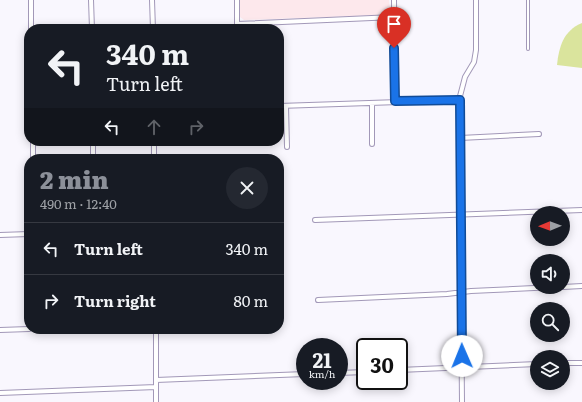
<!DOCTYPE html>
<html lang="en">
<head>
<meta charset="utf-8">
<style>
	body { margin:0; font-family:Literata,serif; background:#242831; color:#f1f3f6; height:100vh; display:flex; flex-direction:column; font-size:15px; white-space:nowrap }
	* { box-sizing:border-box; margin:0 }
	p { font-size:13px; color:#9ea1a6 }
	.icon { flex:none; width:22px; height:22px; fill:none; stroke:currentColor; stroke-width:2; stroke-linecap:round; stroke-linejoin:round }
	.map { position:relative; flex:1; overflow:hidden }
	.sheet { position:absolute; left:24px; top:154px; width:260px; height:180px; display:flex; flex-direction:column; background:#171b24; border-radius:16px; box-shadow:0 2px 10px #0003 }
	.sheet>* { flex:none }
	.top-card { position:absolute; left:24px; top:24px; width:260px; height:122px; border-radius:16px; box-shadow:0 2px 10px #0003; background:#171b24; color:#f1f3f6; overflow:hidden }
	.needle { width:26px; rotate:269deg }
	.controls { position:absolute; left:530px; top:206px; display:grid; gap:8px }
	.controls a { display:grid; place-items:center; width:40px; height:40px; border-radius:50%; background:#171b24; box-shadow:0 2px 10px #0003; font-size:20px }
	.speed { position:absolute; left:296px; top:338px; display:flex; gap:8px; font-size:20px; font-weight:700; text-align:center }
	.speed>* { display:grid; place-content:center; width:52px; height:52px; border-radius:50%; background:#171b24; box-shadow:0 2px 10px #0003; line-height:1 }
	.speed small { font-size:10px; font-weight:400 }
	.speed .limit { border:2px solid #111; border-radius:6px; background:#fff; color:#111 }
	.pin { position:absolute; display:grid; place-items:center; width:34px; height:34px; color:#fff; margin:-41px -17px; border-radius:50% 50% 50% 0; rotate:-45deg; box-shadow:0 0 4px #0007 }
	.pin .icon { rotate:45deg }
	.me { position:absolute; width:44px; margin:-22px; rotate:359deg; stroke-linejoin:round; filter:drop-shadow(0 0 3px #0008) }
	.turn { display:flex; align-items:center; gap:14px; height:84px; padding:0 16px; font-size:18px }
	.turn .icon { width:52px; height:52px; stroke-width:2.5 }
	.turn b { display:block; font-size:28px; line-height:34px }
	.lanes { display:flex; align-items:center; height:38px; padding:0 16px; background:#0003; justify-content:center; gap:20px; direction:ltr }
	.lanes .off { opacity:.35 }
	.round { display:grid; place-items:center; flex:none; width:42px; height:42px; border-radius:21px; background:#242831 }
	.head { display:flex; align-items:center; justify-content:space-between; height:68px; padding:0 16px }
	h1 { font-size:24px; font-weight:800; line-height:30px; color:#8c9099 }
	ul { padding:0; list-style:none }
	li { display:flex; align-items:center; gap:12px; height:52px; padding:0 16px; border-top:1px solid #363941 }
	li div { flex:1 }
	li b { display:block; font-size:15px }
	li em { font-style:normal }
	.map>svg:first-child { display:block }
	.education { fill:#fde8ec }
	.green { fill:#dae49d }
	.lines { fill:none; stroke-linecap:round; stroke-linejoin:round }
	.service-casing { stroke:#a298b8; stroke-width:4 }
	.minor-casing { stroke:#a298b8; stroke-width:6 }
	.service { stroke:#fff; stroke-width:2 }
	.minor { stroke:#fff; stroke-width:4 }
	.route-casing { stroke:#114b97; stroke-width:10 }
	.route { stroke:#1a73e8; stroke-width:7 }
</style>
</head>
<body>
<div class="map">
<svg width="582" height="402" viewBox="0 0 582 402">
	<rect width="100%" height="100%" fill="#f9f7fe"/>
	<path class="education" d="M240,0H389L390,10L383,15L244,20L240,17Z"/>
	<path class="green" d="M582,23V68L557,65C559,47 563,31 582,23Z"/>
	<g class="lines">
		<defs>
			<path id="service" d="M528,0V49"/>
			<path id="minor" d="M31,0V29
				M91,0L92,29
				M152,0L153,29
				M237,0V29
				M394,0L395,101
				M237,24L394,17
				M372,103V144
				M279,106L459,100
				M286,106L287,147
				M460,138L539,134
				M33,141V159
				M93,141V159
				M154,141V159
				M315,220L582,210
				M0,235L29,234
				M563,287L582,286
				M318,300L447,294L471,291L555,287
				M156,329V402
				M0,330L29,329
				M563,363H582
				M399,370L537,364
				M339,373L365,372
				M156,380L305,374
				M0,393L156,387
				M462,402L459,100L465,77L474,62L476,50V0"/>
		</defs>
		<use href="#service" class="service-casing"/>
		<use href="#minor" class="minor-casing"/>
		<use href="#service" class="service"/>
		<use href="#minor" class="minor"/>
	</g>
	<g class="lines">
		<defs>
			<path id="route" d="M394,48L395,101L460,100L462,356"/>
		</defs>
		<use href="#route" class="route-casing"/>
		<use href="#route" class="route"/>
	</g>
</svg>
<div class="controls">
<a><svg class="needle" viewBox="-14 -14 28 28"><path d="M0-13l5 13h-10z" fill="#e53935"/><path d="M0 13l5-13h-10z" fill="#9ea1a6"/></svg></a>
<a><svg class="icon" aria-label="sound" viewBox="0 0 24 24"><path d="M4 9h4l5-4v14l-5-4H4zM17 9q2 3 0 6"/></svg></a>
<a><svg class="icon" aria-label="search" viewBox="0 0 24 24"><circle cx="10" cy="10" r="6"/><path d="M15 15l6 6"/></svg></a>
<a><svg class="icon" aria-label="layers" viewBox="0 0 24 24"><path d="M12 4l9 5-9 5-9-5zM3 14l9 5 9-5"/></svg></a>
</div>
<div class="speed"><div>21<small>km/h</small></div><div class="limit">30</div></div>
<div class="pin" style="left:394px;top:48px;background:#d93025"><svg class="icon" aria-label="arrive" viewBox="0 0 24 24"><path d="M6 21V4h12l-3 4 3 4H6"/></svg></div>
<svg class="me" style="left:462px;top:356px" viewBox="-20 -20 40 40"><circle r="19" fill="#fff"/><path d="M0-13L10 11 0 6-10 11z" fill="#1a73e8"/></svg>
<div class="top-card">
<div class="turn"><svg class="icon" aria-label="left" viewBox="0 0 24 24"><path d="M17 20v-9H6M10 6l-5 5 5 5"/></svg><div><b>340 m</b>Turn left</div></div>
<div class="lanes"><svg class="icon" aria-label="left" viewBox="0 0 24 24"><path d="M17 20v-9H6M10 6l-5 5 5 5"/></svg><svg class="icon off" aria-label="ahead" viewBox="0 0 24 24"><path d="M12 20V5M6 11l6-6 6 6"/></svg><svg class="icon off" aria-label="right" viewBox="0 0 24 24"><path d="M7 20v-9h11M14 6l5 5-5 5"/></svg></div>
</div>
<section class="sheet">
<div class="head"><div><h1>2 min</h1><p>490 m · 12:40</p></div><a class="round"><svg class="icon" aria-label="close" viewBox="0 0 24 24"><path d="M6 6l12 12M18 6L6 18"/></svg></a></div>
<ul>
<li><svg class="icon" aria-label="left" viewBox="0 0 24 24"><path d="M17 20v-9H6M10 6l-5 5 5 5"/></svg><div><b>Turn left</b></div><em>340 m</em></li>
<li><svg class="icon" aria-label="right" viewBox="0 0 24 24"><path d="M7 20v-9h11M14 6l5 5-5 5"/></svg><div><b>Turn right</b></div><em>80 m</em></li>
</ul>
</section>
</div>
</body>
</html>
